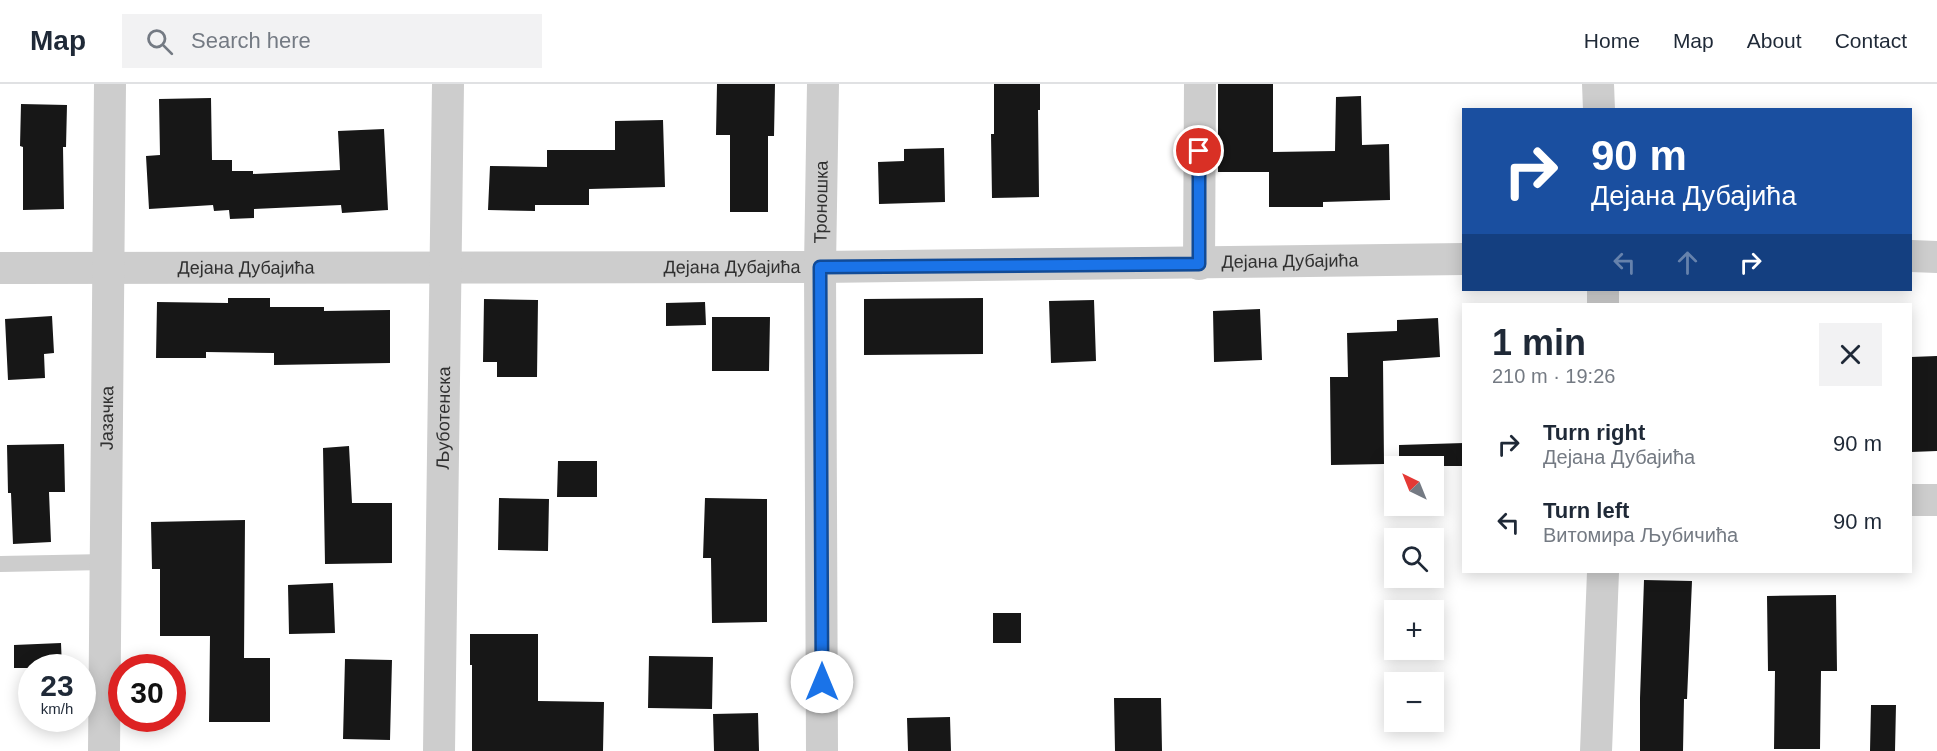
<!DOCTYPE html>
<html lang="en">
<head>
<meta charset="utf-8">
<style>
	body { margin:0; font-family:Arial,sans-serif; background:#f2f2f3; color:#1f2937; height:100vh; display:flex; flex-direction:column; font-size:22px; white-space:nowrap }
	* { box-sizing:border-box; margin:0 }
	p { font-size:20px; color:#747a83 }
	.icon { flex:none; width:33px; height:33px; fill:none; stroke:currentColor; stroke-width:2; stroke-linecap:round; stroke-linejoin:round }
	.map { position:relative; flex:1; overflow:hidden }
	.drawer { position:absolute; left:1462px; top:219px; width:450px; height:270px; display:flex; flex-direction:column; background:#fff; border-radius:0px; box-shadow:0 3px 15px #0003 }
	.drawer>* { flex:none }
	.banner { position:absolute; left:1462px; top:24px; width:450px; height:183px; border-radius:0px; box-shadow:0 3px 15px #0003; background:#1a4fa0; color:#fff; overflow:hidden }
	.needle { width:39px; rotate:317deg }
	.controls { position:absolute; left:1384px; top:372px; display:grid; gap:12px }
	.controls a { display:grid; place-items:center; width:60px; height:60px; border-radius:0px; background:#fff; box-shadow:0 3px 15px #0003; font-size:30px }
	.speed { position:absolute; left:18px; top:570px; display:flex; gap:12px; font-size:30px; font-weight:700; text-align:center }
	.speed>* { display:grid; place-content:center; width:78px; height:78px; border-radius:50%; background:#fff; box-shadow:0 3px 15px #0003; line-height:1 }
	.speed small { font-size:15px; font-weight:400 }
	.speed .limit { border:9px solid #d22; background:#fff; color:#111 }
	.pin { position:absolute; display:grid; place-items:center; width:51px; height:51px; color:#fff; margin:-26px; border:3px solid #fff; border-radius:50%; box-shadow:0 2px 6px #0007 }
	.me { position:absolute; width:66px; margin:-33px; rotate:0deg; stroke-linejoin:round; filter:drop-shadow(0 0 4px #0008) }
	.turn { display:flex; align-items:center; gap:21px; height:126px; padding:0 30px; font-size:27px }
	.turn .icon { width:78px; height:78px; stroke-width:2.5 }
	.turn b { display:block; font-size:42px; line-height:51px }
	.lanes { display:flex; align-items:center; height:57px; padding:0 30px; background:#0003; justify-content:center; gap:30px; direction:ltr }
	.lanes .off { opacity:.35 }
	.round { display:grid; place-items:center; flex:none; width:63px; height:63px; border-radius:0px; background:#f2f2f3 }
	.headline { display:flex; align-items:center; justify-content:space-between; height:102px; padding:0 30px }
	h1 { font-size:36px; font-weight:600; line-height:45px }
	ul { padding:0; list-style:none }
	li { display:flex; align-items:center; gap:18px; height:78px; padding:0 30px }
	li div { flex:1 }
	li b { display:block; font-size:22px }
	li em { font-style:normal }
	header { display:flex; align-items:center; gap:36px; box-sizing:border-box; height:84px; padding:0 30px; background:#fff; border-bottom:2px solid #e0e1e3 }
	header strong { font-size:28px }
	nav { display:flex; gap:33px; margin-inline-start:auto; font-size:21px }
	.search { width:420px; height:54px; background:#f2f2f3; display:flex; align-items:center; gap:15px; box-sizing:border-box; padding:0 21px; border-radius:0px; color:#747a83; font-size:22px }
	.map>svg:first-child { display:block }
	.building { fill:#171717 }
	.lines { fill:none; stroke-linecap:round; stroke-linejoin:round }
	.lane { stroke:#cdcdcd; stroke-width:16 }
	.street { stroke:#cdcdcd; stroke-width:32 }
	.route-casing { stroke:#114b97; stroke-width:15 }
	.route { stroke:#1a73e8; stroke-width:10 }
	.labels { text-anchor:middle; stroke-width:6; stroke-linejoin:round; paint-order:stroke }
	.street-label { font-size:18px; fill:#303030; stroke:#fff }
</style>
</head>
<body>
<header>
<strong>Map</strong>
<div class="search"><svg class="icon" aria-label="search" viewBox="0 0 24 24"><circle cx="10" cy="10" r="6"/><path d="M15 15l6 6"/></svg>Search here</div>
<nav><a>Home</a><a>Map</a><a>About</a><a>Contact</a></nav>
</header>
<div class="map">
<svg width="1937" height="667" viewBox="0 0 1937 667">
	<rect width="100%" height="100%" fill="#fff"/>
	<path class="building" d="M717,0H775L774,52H768V128H730V51H716Z
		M994,0H1040V26H1038L1039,113L992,114L991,50H994Z
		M1218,0H1273V68L1335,67L1336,13L1361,12L1362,61L1389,60L1390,116L1323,118V123H1269V88H1218Z
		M211,14L212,76H232V87H253V90L340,86L338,47L384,45L388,126L342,129L341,121L254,125V134L230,135L229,126L214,127L213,121L149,125L146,72L160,71L159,15Z
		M21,20L67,21L66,63H63L64,125L23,126V63L20,62Z
		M663,36L665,103L589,105V121H535V127L488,126L490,82L547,83V66H615V37Z
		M944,64L945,118L879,120L878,78L904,77V65Z
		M228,214H270V223H324V227L390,226V279L274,281V269L206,268V274H156L157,218L228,219Z
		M983,214V270L864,271V215Z
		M484,215L538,216L537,293H497V278H483Z
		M1094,216L1096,277L1051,279L1049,217Z
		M705,218L706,241L666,242V219Z
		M1260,225L1262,276L1214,278L1213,227Z
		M52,232L54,269L44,270L45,294L8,296L5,235Z
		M712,233H770L769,287H712Z
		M1438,234L1440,273L1383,277L1384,380L1331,381L1330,293H1348L1347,249L1397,247V236Z
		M1937,272V367L1911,368V273Z
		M1464,359V382H1399V361Z
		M64,360L65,408H49L51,458L13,460L11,409H8L7,361Z
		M349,362L352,419H392V479L325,480L323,364Z
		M558,377H597V413H557Z
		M499,414L549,415L548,467L498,466Z
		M705,414L767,415V538L712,539L711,474H703Z
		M245,436L244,574H270V638H209L210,552H160V485H152L151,438Z
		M1644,496L1692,497L1687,615H1684L1683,667H1640V614Z
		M333,499L335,549L289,550L288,501Z
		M1836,511L1837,587H1821L1820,665H1774L1775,587H1768L1767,512Z
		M993,529H1021V559H993Z
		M470,550H538V617L604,618L603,667H472V581H470Z
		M61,559L62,584H14V561Z
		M649,572L713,573L712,625L648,624Z
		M345,575L392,576L390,656L343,655Z
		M1114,614H1161L1162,667H1115Z
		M1871,621H1896L1895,667H1870Z
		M758,629L759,667H714L713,630Z
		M950,633L951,667H908L907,634Z"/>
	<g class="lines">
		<path class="lane" d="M0,480L106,478"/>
		<g class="street">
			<path d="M1598,0L1599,26"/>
			<path d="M1911,172L1937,173"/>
			<path d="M1199,180L1200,0"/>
			<path id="s1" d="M0,184L820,183L1464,175"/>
			<path d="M1603,206V220"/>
			<path d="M1911,416H1937"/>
			<path id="s2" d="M104,667L110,0"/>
			<path id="s3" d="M439,667L448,0"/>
			<path id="s4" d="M822,667L820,183L823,0"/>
			<path d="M1596,667L1603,488"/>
		</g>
	</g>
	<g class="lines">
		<defs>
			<path id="route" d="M822,598L820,183L1199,180V67"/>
		</defs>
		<use href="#route" class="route-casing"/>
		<use href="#route" class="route"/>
	</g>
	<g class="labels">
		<g class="street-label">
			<text dy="6" stroke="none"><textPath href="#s4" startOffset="549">Троношка</textPath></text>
			<text dy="6" stroke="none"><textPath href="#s1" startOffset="1290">Дејана Дубајића</textPath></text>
			<text dy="6" stroke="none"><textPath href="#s1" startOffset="732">Дејана Дубајића</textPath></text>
			<text dy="6" stroke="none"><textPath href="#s1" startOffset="246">Дејана Дубајића</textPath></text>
			<text dy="6" stroke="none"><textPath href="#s3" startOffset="333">Љуботенска</textPath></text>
			<text dy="6" stroke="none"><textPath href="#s2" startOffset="333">Јазачка</textPath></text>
		</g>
	</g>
</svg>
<div class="controls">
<a><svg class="needle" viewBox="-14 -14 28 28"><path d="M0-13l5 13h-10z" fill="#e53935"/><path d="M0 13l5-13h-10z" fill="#747a83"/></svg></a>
<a><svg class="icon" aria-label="search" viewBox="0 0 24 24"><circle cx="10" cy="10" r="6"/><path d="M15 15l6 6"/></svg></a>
<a>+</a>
<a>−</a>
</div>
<div class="speed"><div>23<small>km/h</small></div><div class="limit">30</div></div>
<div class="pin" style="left:1199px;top:67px;background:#d93025"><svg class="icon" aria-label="arrive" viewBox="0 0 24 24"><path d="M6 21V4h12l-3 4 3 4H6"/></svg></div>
<svg class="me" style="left:822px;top:598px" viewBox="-20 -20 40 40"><circle r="19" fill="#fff"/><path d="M0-13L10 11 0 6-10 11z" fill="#1a73e8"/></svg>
<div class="banner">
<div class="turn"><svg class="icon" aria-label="right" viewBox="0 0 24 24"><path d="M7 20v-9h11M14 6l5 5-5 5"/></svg><div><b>90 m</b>Дејана Дубајића</div></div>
<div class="lanes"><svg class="icon off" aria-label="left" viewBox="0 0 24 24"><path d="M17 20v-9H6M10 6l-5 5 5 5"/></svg><svg class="icon off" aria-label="ahead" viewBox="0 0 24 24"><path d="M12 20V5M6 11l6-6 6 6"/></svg><svg class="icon" aria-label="right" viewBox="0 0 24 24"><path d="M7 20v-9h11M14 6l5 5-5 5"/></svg></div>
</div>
<section class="drawer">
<div class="headline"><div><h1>1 min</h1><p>210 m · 19:26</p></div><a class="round"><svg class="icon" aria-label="close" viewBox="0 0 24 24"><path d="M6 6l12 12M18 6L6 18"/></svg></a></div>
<ul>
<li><svg class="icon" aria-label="right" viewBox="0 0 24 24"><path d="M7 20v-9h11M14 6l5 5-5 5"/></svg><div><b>Turn right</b><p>Дејана Дубајића</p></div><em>90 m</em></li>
<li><svg class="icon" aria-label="left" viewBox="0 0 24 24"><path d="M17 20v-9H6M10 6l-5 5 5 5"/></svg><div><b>Turn left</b><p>Витомира Љубичића</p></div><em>90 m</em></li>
</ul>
</section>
</div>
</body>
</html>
